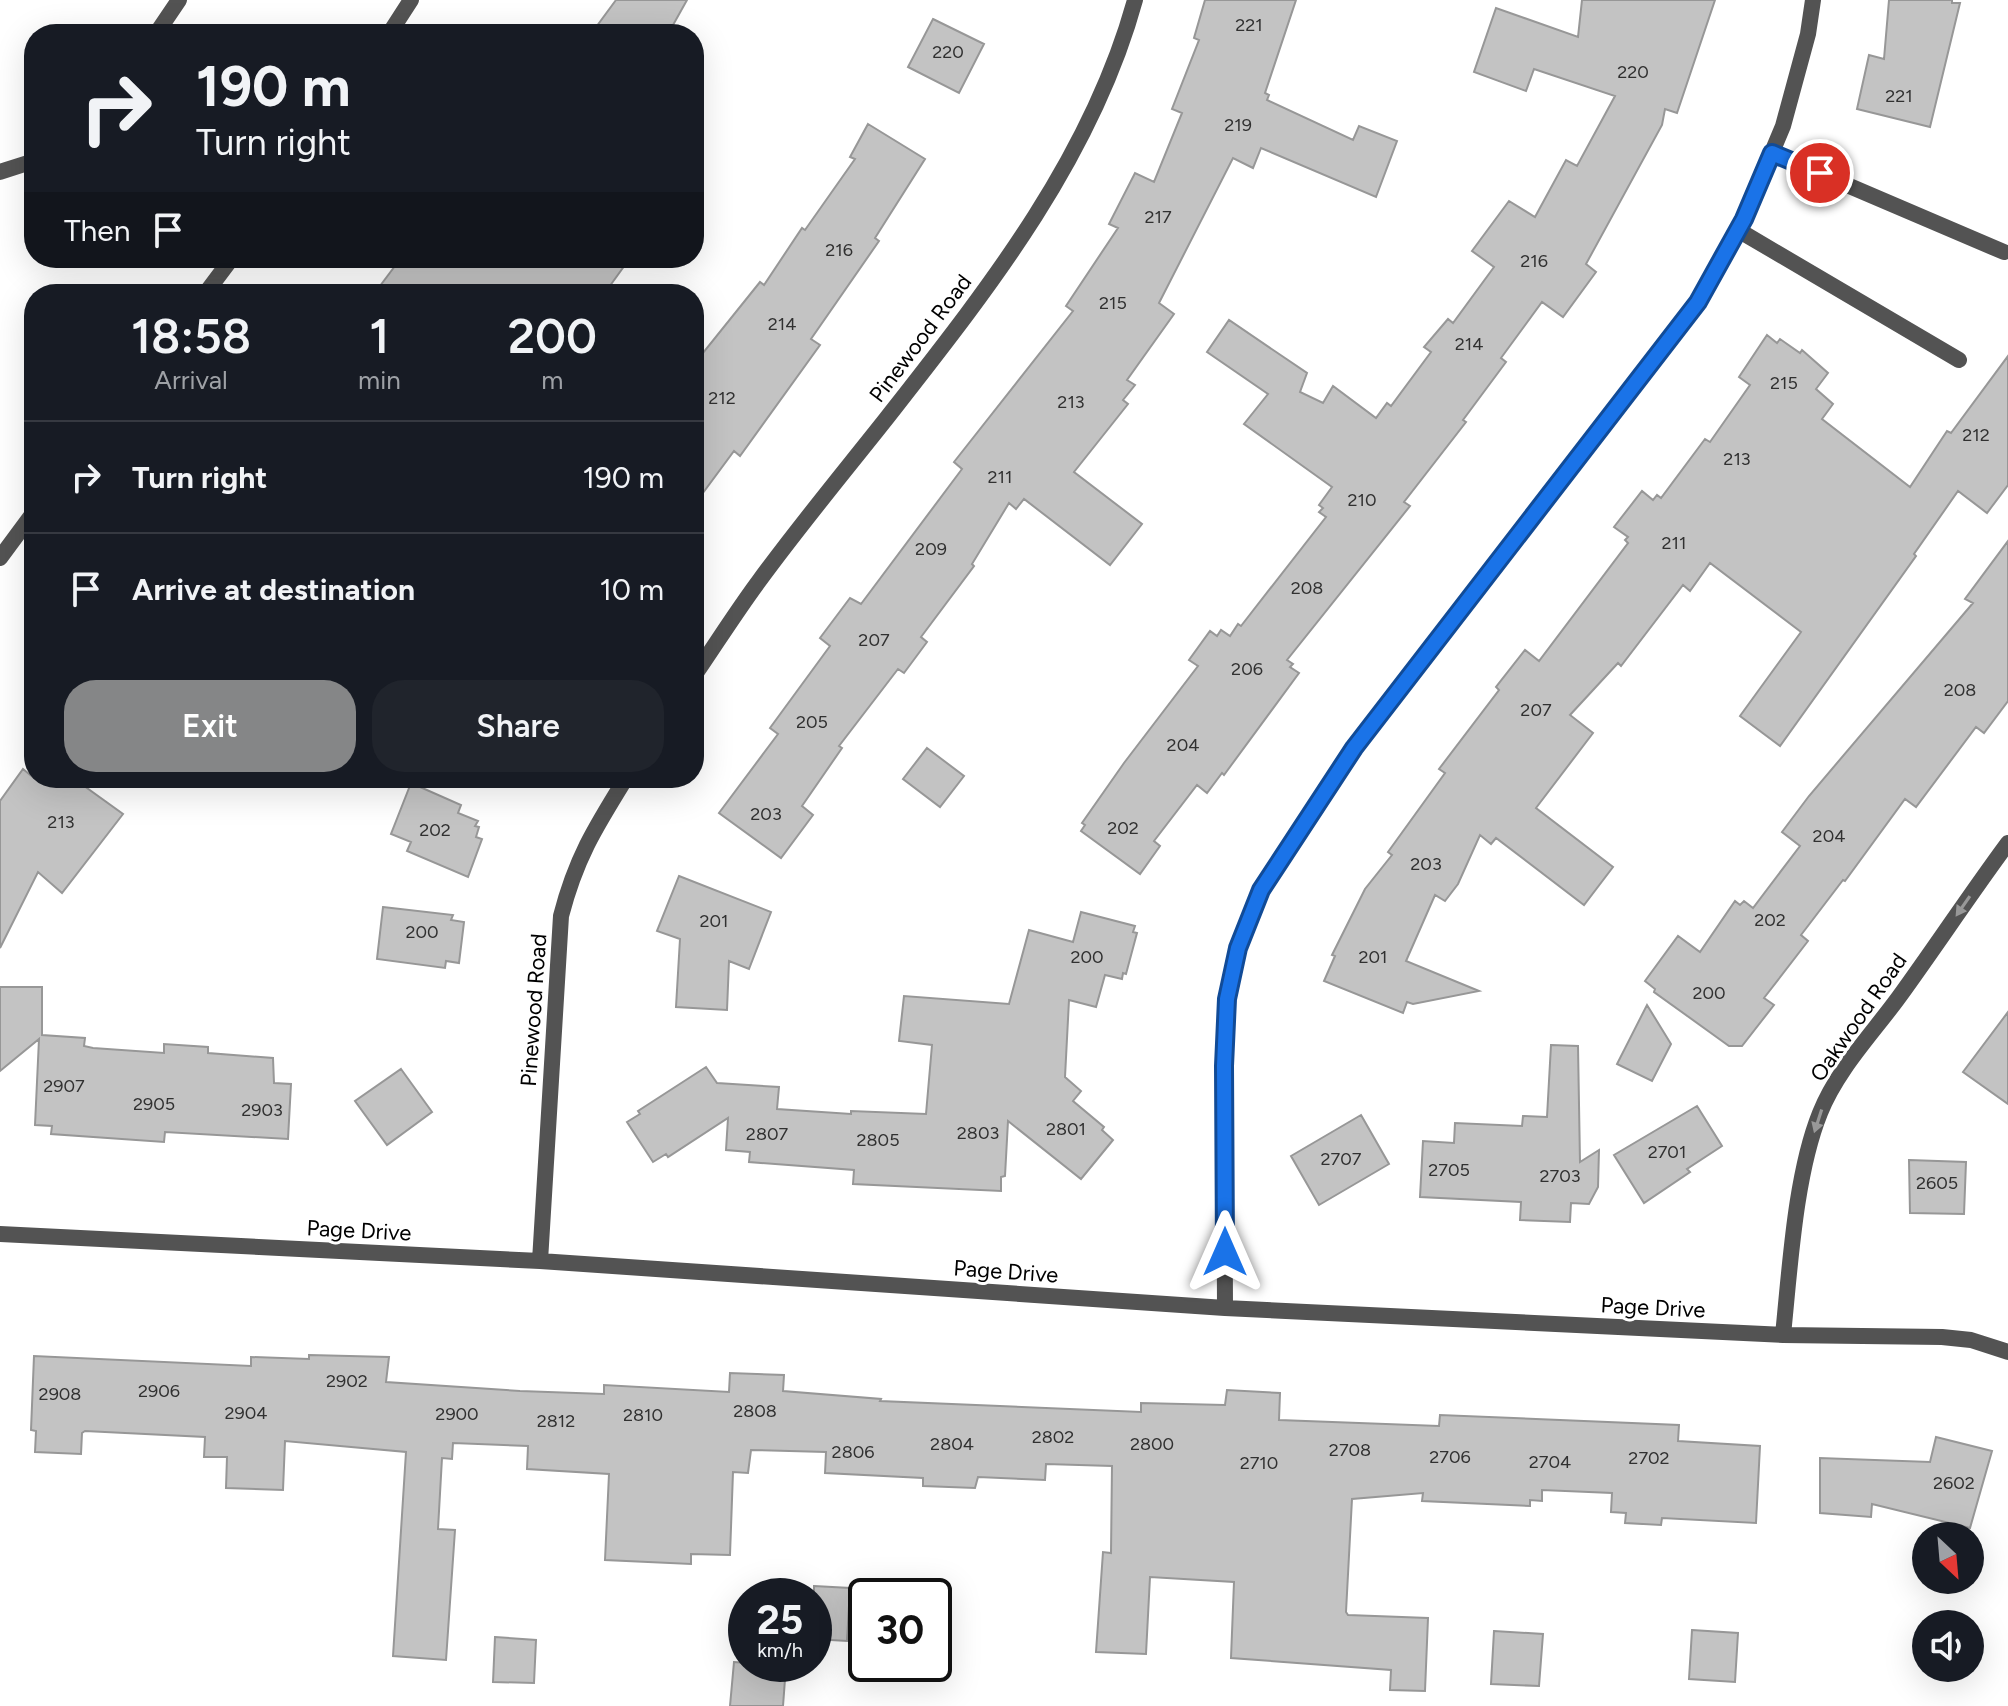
<!DOCTYPE html>
<html lang="en">
<head>
<meta charset="utf-8">
<style>
	body { margin:0; font-family:Figtree,sans-serif; background:#20242c; color:#f1f3f6; height:100vh; display:flex; flex-direction:column; font-size:30px; white-space:nowrap }
	* { box-sizing:border-box; margin:0 }
	p { font-size:26px; color:#9ea1a6 }
	.icon { flex:none; width:44px; height:44px; fill:none; stroke:currentColor; stroke-width:2; stroke-linecap:round; stroke-linejoin:round }
	.map { position:relative; flex:1; overflow:hidden }
	.details { position:absolute; left:24px; top:284px; width:680px; height:504px; display:flex; flex-direction:column; background:#171b24; border-radius:32px; box-shadow:0 8px 32px #0002 }
	.details>* { flex:none }
	.banner { position:absolute; left:24px; top:24px; width:680px; height:244px; border-radius:32px; box-shadow:0 8px 32px #0002; background:#171b24; color:#f1f3f6; overflow:hidden }
	.needle { width:52px; rotate:154deg }
	.fabs { position:absolute; left:1912px; top:1522px; display:grid; gap:16px }
	.fabs a { display:grid; place-items:center; width:72px; height:72px; border-radius:50%; background:#171b24; box-shadow:0 8px 32px #0002; font-size:40px }
	.speed { position:absolute; left:728px; top:1578px; display:flex; gap:16px; font-size:40px; font-weight:700; text-align:center }
	.speed>* { display:grid; place-content:center; width:104px; height:104px; border-radius:50%; background:#171b24; box-shadow:0 8px 32px #0002; line-height:1 }
	.speed small { font-size:20px; font-weight:400 }
	.speed .limit { border:4px solid #111; border-radius:12px; background:#fff; color:#111 }
	.pin { position:absolute; display:grid; place-items:center; width:68px; height:68px; color:#fff; margin:-34px; border:4px solid #fff; border-radius:50%; box-shadow:0 2px 8px #0007 }
	.me { position:absolute; width:88px; margin:-44px; rotate:0deg; stroke-linejoin:round; filter:drop-shadow(0 0 6px #0008) }
	.turn { display:flex; align-items:center; gap:28px; height:168px; padding:0 40px; font-size:36px }
	.turn .icon { width:104px; height:104px; stroke-width:2.5 }
	.turn b { display:block; font-size:56px; line-height:68px }
	.then { display:flex; align-items:center; height:76px; padding:0 40px; background:#0003; gap:16px; font-size:30px }
	.eta { display:flex; justify-content:space-evenly; align-items:center; height:136px; text-align:center }
	.eta b { font-size:48px; font-weight:600; line-height:56px }
	.button { display:flex; gap:16px; margin-top:auto; padding:16px 40px }
	.button a { flex:1; height:92px; border-radius:32px; background:#858687; color:#fff; font-size:32px; font-weight:600; line-height:92px; text-align:center }
	.button a+a { background:#20242c; color:#f1f3f6 }
	ul { padding:0; list-style:none }
	li { display:flex; align-items:center; gap:24px; height:112px; padding:0 40px; border-top:2px solid #363941 }
	li div { flex:1 }
	li b { display:block; font-size:30px }
	li em { font-style:normal }
	.map>svg:first-child { display:block }
	.building { fill:#c3c3c3; stroke:#979797; stroke-width:2 }
	.lines { fill:none; stroke-linecap:round; stroke-linejoin:round }
	.service { stroke:#535353; stroke-width:16 }
	.minor { stroke:#535353; stroke-width:16 }
	.tertiary { stroke:#535353; stroke-width:16 }
	.oneway { fill:#989898 }
	.route-casing { stroke:#114b97; stroke-width:20 }
	.route { stroke:#1a73e8; stroke-width:14 }
	.labels { text-anchor:middle; stroke-width:6; stroke-linejoin:round; paint-order:stroke }
	.number-label { font-size:18px; fill:#313131 }
	.street-label { font-size:22px; fill:#000; stroke:#fff }
</style>
</head>
<body>
<div class="map">
<svg width="2008" height="1706" viewBox="0 0 2008 1706">
	<rect width="100%" height="100%" fill="#fff"/>
	<path class="building" d="M616,0H687L668,34H591Z
		M1205,0H1296L1265,93L1269,95L1267,100L1353,140L1359,126L1397,141L1376,197L1261,148L1253,168L1233,158L1159,303L1174,314L1127,380L1135,385L1123,400L1128,404L1074,472L1142,524L1110,565L1024,499L1016,509L1009,503L972,564L974,566L921,637L927,642L904,673L898,669L839,746L842,748L802,806L813,815L781,858L719,813L778,734L770,728L830,646L820,638L850,598L861,604L962,469L954,462L1073,311L1066,306L1118,228L1109,224L1135,173L1154,182L1182,113L1172,109L1199,40L1194,38Z
		M1582,0H1715L1677,113L1665,109L1662,125L1586,264L1596,272L1563,317L1542,302L1501,358L1506,362L1463,420L1466,422L1404,502L1410,506L1287,660L1293,664L1290,667L1299,673L1224,775L1222,773L1207,793L1197,785L1154,841L1160,846L1140,874L1081,831L1085,825L1082,823L1124,763L1198,666L1189,660L1210,631L1217,636L1221,630L1230,636L1238,624L1241,626L1326,517L1319,512L1323,508L1319,505L1332,487L1244,424L1268,394L1207,352L1229,320L1307,373L1300,392L1323,403L1333,386L1376,418L1387,403L1391,406L1431,352L1424,347L1448,319L1453,323L1494,267L1472,251L1509,201L1535,217L1566,160L1577,166L1615,96L1534,69L1526,91L1474,72L1496,8L1578,37Z
		M1889,0H1952V3H1960L1930,127L1857,109L1869,55L1884,59Z
		M933,19L984,44L959,93L908,67Z
		M868,124L925,159L875,238L879,241L811,339L820,345L740,456L734,451L694,505V364L760,282L764,285L802,228L805,230L855,159L850,157Z
		M401,258H630L604,294H374Z
		M1767,335L1777,343L1780,339L1800,353L1802,350L1828,373L1816,389L1833,404L1822,419L1910,487L1947,431L1951,433L2008,356V485L1987,513L1958,491L1914,554L1916,556L1780,746L1740,716L1801,632L1710,563L1690,591L1683,585L1621,666L1618,663L1570,715L1593,733L1536,808L1613,867L1584,905L1496,838L1491,844L1480,835L1458,884L1445,901L1435,895L1406,961L1479,991L1413,1004L1407,1002L1403,1013L1324,981L1335,956L1332,955L1365,889L1392,855L1388,852L1445,773L1439,769L1499,690L1496,687L1525,650L1539,661L1628,543L1625,540L1628,537L1614,527L1642,491L1653,500L1657,495L1661,498L1705,439L1710,442L1750,385L1739,377Z
		M2008,541V701L1984,733L1976,727L1916,807L1905,799L1845,881L1843,880L1801,935L1808,941L1764,998L1774,1005L1742,1046H1729L1654,992L1655,989L1645,981L1678,936L1700,952L1735,901L1740,905L1744,901L1753,908L1800,846L1782,832L1809,796L1973,603L1965,599Z
		M927,748L964,776L940,807L903,779Z
		M23,769L34,778H73L123,814L62,893L38,872L0,948V801Z
		M411,783L461,805L458,813L478,821L475,826L479,827L476,837L482,839L468,877L407,851L411,842L391,834Z
		M679,876L771,912L749,969L729,961L727,1010L676,1007L680,939L657,931Z
		M383,907L453,915L451,920L464,922L459,963L446,961L445,968L377,959Z
		M1081,912L1135,926L1133,932L1137,933L1126,974L1123,973L1122,979L1105,975L1096,1007L1069,1000L1065,1077L1081,1091L1073,1101L1104,1127L1102,1130L1113,1140L1081,1179L1008,1121L1005,1176L1001,1177V1191L853,1184L854,1170L749,1162L750,1152L726,1150L728,1118L668,1157L666,1154L653,1162L627,1122L640,1114L638,1111L706,1067L717,1083L779,1087L777,1109L851,1114V1111L926,1114L932,1045L899,1041L904,996L1009,1004L1029,930L1073,942Z
		M0,987H42V1035L85,1038L84,1046L93,1048L164,1053V1044L208,1047V1053L273,1058L274,1083L291,1084L288,1139L165,1132L164,1142L51,1134L52,1126L35,1125L39,1039L0,1071Z
		M1647,1005L1671,1044L1652,1081L1617,1064Z
		M2008,1012V1104L1963,1072Z
		M1551,1045L1578,1046L1580,1162L1599,1150L1598,1187L1589,1204L1571,1203L1570,1222L1520,1220L1521,1202L1420,1197L1423,1141L1454,1143L1455,1123L1522,1126L1523,1116L1547,1117Z
		M401,1069L432,1112L387,1145L355,1101Z
		M1697,1106L1722,1146L1687,1169L1690,1172L1644,1203L1614,1155Z
		M1361,1115L1389,1164L1319,1205L1291,1156Z
		M1909,1160L1966,1162L1964,1214L1910,1213Z
		M309,1355L389,1357L386,1382L520,1391L604,1394V1385L729,1392L730,1373L784,1375L783,1391L881,1399L880,1401L1141,1412V1403L1225,1405L1227,1390L1280,1393L1279,1420L1439,1426L1440,1415L1679,1425L1678,1441L1760,1446L1756,1523L1662,1518L1661,1525L1625,1523L1626,1513L1611,1512L1612,1493L1542,1490V1501L1530,1500V1506L1422,1501L1423,1493L1352,1499L1346,1612L1348,1615L1428,1618L1425,1691L1390,1690L1391,1670L1231,1658L1234,1582L1150,1577L1146,1654L1096,1652L1103,1552L1111,1553L1112,1466L1046,1464L1045,1480L978,1477L975,1488L923,1486V1478L825,1473L826,1452L751,1450L748,1473L733,1472L730,1555L691,1554V1564L605,1560L609,1474L527,1469L528,1446L453,1443L452,1459L442,1458L438,1529L455,1530L446,1660L393,1656L406,1452L285,1441L283,1490L226,1488L227,1457H204L205,1437L85,1431L82,1433L81,1454L35,1452L36,1431L31,1430L34,1356L251,1366V1357L309,1359Z
		M1936,1437L1992,1451L1970,1528L1872,1504L1871,1517L1820,1513V1458L1930,1462Z
		M814,1586L850,1588L847,1641L814,1639Z
		M1692,1630L1738,1633L1735,1682L1689,1679Z
		M1494,1631L1543,1634L1539,1686L1491,1684Z
		M495,1637L536,1640L534,1683L493,1682Z
		M734,1662L786,1666L783,1706H730Z"/>
	<g class="lines">
		<path class="service" d="M156,34L179,0
			M1772,153L2004,252
			M0,172L34,161
			M1738,230L1959,360"/>
		<path class="minor" d="M694,676C716,644 736,612 759,581C800,525 844,472 886,419C987,290 1091,160 1135,0
			M0,1234L540,1261L1225,1308L1783,1335L1942,1337L1971,1340L2008,1352
			M540,1261L561,916C576,858 595,828 626,778
			M1225,1308L1224,1066L1227,999L1238,948L1261,890L1354,748L1698,302L1744,219L1783,126L1808,34L1813,0
			M1783,1335C1790,1268 1795,1175 1820,1113C1837,1070 1872,1034 1899,997C1936,946 1971,893 2008,843"/>
		<path class="tertiary" d="M389,34L411,0
			M205,294L232,258
			M0,558L34,512"/>
	</g>
	<defs><path id="oneway-solid" d="M-6-.8H1V-3.2L6.5 0L1 3.2V.8H-6Z" transform="scale(2)"/></defs>
	<g class="oneway">
		<use href="#oneway-solid" transform="translate(1963 906) rotate(125)"/>
		<use href="#oneway-solid" transform="translate(1818 1121) rotate(108)"/>
	</g>
	<g class="lines">
		<defs>
			<path id="route" d="M1225,1252L1224,1066L1227,999L1238,948L1261,890L1354,748L1698,302L1744,219L1772,153L1820,173"/>
		</defs>
		<use href="#route" class="route-casing"/>
		<use href="#route" class="route"/>
	</g>
	<g class="labels">
		<g class="number-label">
			<text x="1249" y="31">221</text>
			<text x="948" y="58">220</text>
			<text x="1633" y="78">220</text>
			<text x="1899" y="102">221</text>
			<text x="1238" y="131">219</text>
			<text x="1158" y="223">217</text>
			<text x="839" y="256">216</text>
			<text x="1534" y="267">216</text>
			<text x="1113" y="309">215</text>
			<text x="782" y="330">214</text>
			<text x="1469" y="350">214</text>
			<text x="1784" y="389">215</text>
			<text x="722" y="404">212</text>
			<text x="1071" y="408">213</text>
			<text x="1976" y="441">212</text>
			<text x="1737" y="465">213</text>
			<text x="1000" y="483">211</text>
			<text x="1362" y="506">210</text>
			<text x="1674" y="549">211</text>
			<text x="931" y="555">209</text>
			<text x="1307" y="594">208</text>
			<text x="874" y="646">207</text>
			<text x="1247" y="675">206</text>
			<text x="1960" y="696">208</text>
			<text x="1536" y="716">207</text>
			<text x="812" y="728">205</text>
			<text x="1183" y="751">204</text>
			<text x="766" y="820">203</text>
			<text x="61" y="828">213</text>
			<text x="1123" y="834">202</text>
			<text x="435" y="836">202</text>
			<text x="1829" y="842">204</text>
			<text x="1426" y="870">203</text>
			<text x="1770" y="926">202</text>
			<text x="714" y="927">201</text>
			<text x="422" y="938">200</text>
			<text x="1087" y="963">200</text>
			<text x="1373" y="963">201</text>
			<text x="1709" y="999">200</text>
			<text x="64" y="1092">2907</text>
			<text x="154" y="1110">2905</text>
			<text x="262" y="1116">2903</text>
			<text x="1066" y="1135">2801</text>
			<text x="978" y="1139">2803</text>
			<text x="767" y="1140">2807</text>
			<text x="878" y="1146">2805</text>
			<text x="1667" y="1158">2701</text>
			<text x="1341" y="1165">2707</text>
			<text x="1449" y="1176">2705</text>
			<text x="1560" y="1182">2703</text>
			<text x="1937" y="1189">2605</text>
			<text x="347" y="1387">2902</text>
			<text x="159" y="1397">2906</text>
			<text x="60" y="1400">2908</text>
			<text x="755" y="1417">2808</text>
			<text x="246" y="1419">2904</text>
			<text x="457" y="1420">2900</text>
			<text x="643" y="1421">2810</text>
			<text x="556" y="1427">2812</text>
			<text x="1053" y="1443">2802</text>
			<text x="952" y="1450">2804</text>
			<text x="1152" y="1450">2800</text>
			<text x="1350" y="1456">2708</text>
			<text x="853" y="1458">2806</text>
			<text x="1450" y="1463">2706</text>
			<text x="1649" y="1464">2702</text>
			<text x="1550" y="1468">2704</text>
			<text x="1259" y="1469">2710</text>
			<text x="1954" y="1489">2602</text>
		</g>
		<g class="street-label">
			<text transform="translate(920 338) rotate(-53)" y="8">Pinewood Road</text>
			<text transform="translate(533 1010) rotate(-86)" y="8">Pinewood Road</text>
			<text transform="translate(1858 1017) rotate(-55)" y="8">Oakwood Road</text>
			<text transform="translate(359 1230) rotate(3)" y="8">Page Drive</text>
			<text transform="translate(1006 1271) rotate(4)" y="8">Page Drive</text>
			<text transform="translate(1653 1307) rotate(3)" y="8">Page Drive</text>
		</g>
	</g>
</svg>
<div class="fabs">
<a><svg class="needle" viewBox="-14 -14 28 28"><path d="M0-13l5 13h-10z" fill="#e53935"/><path d="M0 13l5-13h-10z" fill="#9ea1a6"/></svg></a>
<a><svg class="icon" aria-label="sound" viewBox="0 0 24 24"><path d="M4 9h4l5-4v14l-5-4H4zM17 9q2 3 0 6"/></svg></a>
</div>
<div class="speed"><div>25<small>km/h</small></div><div class="limit">30</div></div>
<div class="pin" style="left:1820px;top:173px;background:#d93025"><svg class="icon" aria-label="arrive" viewBox="0 0 24 24"><path d="M6 21V4h12l-3 4 3 4H6"/></svg></div>
<svg class="me" style="left:1225px;top:1252px" viewBox="-20 -20 40 40"><path d="M0-17L14 15 0 8-14 15z" fill="#1a73e8" stroke="#fff" stroke-width="4"/></svg>
<div class="banner">
<div class="turn"><svg class="icon" aria-label="right" viewBox="0 0 24 24"><path d="M7 20v-9h11M14 6l5 5-5 5"/></svg><div><b>190 m</b>Turn right</div></div>
<div class="then">Then<svg class="icon" aria-label="arrive" viewBox="0 0 24 24"><path d="M6 21V4h12l-3 4 3 4H6"/></svg></div>
</div>
<section class="details">
<div class="eta">
<div><b>18:58</b><p>Arrival</p></div>
<div><b>1</b><p>min</p></div>
<div><b>200</b><p>m</p></div>
</div>
<ul>
<li><svg class="icon" aria-label="right" viewBox="0 0 24 24"><path d="M7 20v-9h11M14 6l5 5-5 5"/></svg><div><b>Turn right</b></div><em>190 m</em></li>
<li><svg class="icon" aria-label="arrive" viewBox="0 0 24 24"><path d="M6 21V4h12l-3 4 3 4H6"/></svg><div><b>Arrive at destination</b></div><em>10 m</em></li>
</ul>
<div class="button"><a>Exit</a><a>Share</a></div>
</section>
</div>
</body>
</html>
